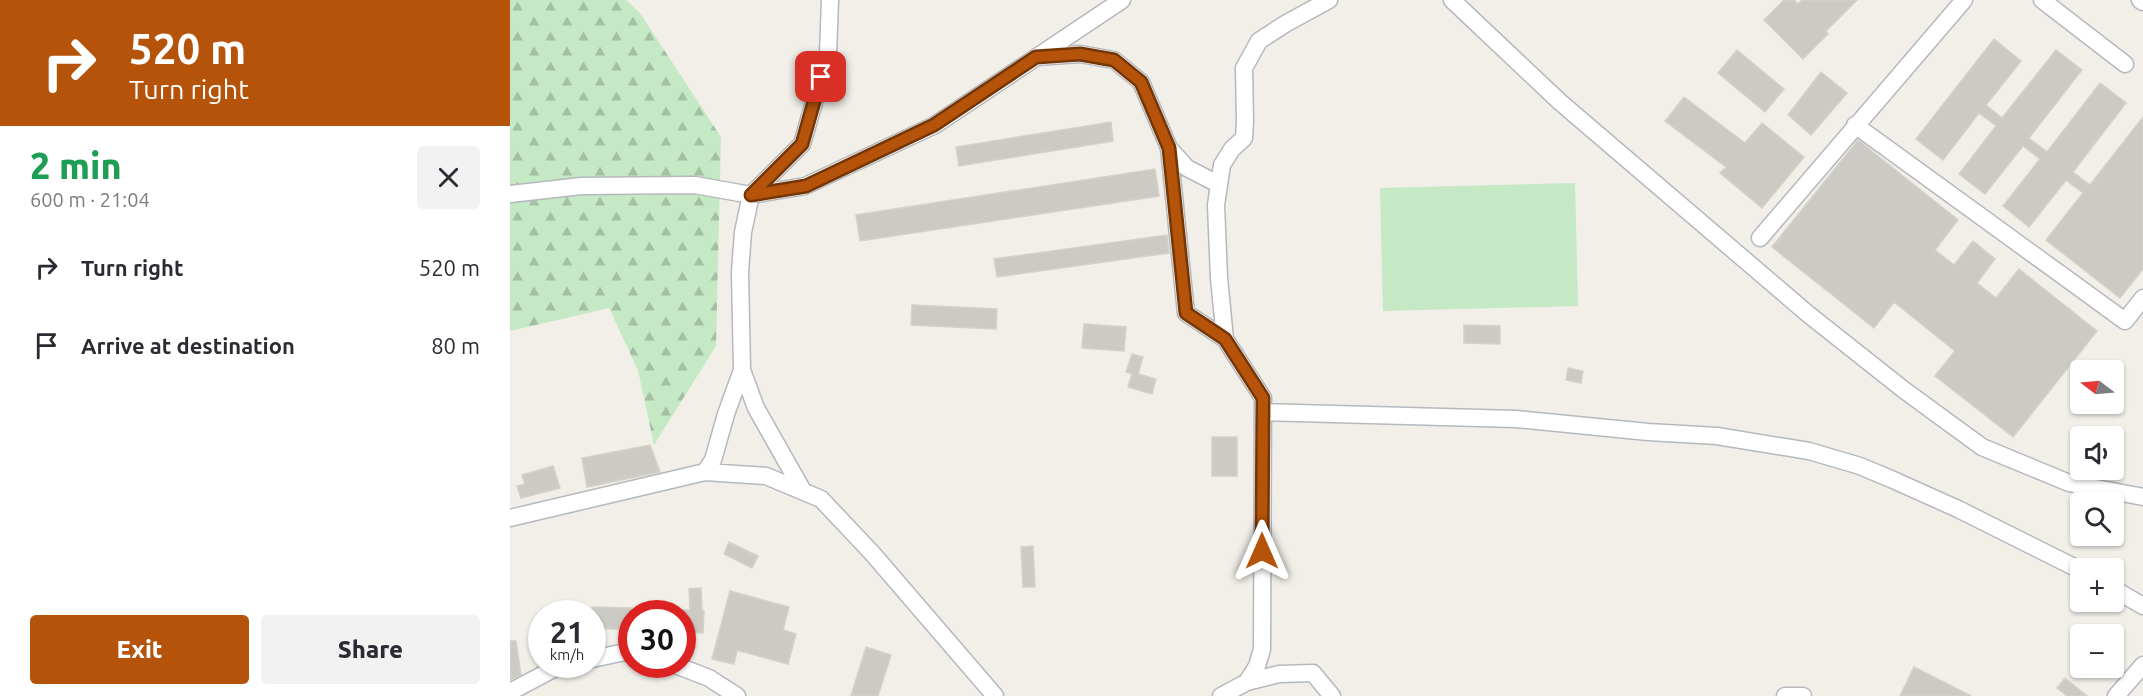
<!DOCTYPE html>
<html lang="en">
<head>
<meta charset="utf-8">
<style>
	body { margin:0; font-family:Ubuntu,sans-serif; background:#f2f2f3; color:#2b2b33; height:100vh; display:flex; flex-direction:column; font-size:22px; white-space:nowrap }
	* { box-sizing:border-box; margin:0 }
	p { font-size:20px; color:#7c7c81 }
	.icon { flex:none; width:33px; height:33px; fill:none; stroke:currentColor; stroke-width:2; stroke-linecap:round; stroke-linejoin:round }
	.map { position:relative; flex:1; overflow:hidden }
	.drawer { display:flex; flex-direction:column; background:#fff; width:510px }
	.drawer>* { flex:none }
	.hud { background:#b45309; color:#fff; overflow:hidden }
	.needle { width:39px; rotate:286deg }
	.controls { position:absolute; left:1560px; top:360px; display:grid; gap:12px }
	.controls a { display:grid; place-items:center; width:54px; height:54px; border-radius:6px; background:#fff; box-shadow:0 2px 4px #0004; font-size:30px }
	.speed { position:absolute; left:18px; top:600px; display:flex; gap:12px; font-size:30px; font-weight:700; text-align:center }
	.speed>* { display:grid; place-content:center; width:78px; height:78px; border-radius:50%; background:#fff; box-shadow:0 2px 4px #0004; line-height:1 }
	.speed small { font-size:15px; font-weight:400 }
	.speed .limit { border:9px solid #d22; background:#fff; color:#111 }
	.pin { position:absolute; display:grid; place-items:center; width:51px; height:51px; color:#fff; margin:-26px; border-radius:12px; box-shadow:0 3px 9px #0006 }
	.me { position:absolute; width:66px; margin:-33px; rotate:0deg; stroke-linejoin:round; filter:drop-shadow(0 0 4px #0008) }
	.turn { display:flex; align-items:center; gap:21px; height:126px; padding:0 30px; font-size:27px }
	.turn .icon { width:78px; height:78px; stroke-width:2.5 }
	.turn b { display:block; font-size:42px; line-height:51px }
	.round { display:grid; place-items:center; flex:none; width:63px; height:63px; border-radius:6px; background:#f2f2f3 }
	.head { display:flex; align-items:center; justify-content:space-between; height:102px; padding:0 30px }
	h1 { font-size:36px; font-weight:800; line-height:45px; color:#1e9e55 }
	.cta { display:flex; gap:12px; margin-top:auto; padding:12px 30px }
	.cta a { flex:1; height:69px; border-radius:6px; background:#b45309; color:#fff; font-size:24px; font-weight:800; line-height:69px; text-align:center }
	.cta a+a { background:#f2f2f3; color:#2b2b33 }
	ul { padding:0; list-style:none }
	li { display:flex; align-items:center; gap:18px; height:78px; padding:0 30px }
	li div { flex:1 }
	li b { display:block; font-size:22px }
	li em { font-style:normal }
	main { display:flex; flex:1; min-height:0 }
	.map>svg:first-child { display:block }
	.forest { fill:url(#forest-firs) }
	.green { fill:#c5e8c5 }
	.building { fill:#cccac5; stroke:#d6d1c6; stroke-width:1.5 }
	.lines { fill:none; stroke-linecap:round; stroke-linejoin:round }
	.minor-casing { stroke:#b5b8bc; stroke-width:19 }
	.minor { stroke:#fff; stroke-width:16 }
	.route-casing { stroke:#753606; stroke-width:15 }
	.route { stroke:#b45309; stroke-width:10 }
</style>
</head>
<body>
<main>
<section class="drawer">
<div class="hud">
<div class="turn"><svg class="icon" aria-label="right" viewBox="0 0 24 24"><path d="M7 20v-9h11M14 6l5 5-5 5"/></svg><div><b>520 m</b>Turn right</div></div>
</div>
<div class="head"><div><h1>2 min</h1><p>600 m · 21:04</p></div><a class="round"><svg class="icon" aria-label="close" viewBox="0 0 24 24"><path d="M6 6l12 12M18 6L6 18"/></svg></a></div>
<ul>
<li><svg class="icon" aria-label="right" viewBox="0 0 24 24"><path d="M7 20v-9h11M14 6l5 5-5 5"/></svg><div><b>Turn right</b></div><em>520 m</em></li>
<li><svg class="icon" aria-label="arrive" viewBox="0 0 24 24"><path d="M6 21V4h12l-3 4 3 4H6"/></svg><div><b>Arrive at destination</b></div><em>80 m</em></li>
</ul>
<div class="cta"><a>Exit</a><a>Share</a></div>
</section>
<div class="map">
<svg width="1633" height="696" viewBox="0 0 1633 696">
	<defs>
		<pattern id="forest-firs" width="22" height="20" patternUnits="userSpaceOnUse" patternTransform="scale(1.5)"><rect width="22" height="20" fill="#c5e8c5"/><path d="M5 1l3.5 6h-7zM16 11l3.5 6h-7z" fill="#a3c0a4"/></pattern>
	</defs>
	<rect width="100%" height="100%" fill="#f1efe8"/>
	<path class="forest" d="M0,0H116L130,13L211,137L206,346L144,445L128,370L99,308L0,331Z"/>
	<path class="green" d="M1065,183L1068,306L873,311L870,188Z"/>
	<path class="building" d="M1274,0H1284L1288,4L1292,0H1347L1316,31L1318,34L1293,59L1254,20Z
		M1484,39L1511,61L1476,105L1492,118L1546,50L1572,70L1519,138L1537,152L1590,83L1616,103L1563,172L1580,185L1633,117V269L1610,298L1536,240L1573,193L1556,180L1519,227L1493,206L1530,159L1513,146L1475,194L1449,174L1486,126L1469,113L1433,160L1406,139Z
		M1227,50L1274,89L1255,112L1208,73Z
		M1311,72L1337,93L1301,135L1278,115Z
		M1174,97L1235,143L1252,123L1294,157L1252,208L1210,173L1216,167L1155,121Z
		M601,122L603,141L449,166L446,147Z
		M1348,140L1448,220L1425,250L1444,265L1463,241L1485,259L1467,283L1486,298L1509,269L1587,331L1503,437L1425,376L1445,351L1384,302L1364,328L1262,247Z
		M645,169L649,196L350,241L346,215Z
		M657,235L659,253L487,277L484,259Z
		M402,305L487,309L486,329L401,325Z
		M574,324L616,327L614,351L572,348Z
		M954,325L990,326V344L954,343Z
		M622,354L633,357L628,374L646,379L642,394L618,387L622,374L616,372Z
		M1058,368L1073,371L1071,383L1056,380Z
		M702,437H727V476H702Z
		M140,445L150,472L77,487L72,458Z
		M43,466L50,488L11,498L7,486L15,484L12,475Z
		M219,542L248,556L242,568L214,554Z
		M523,546L525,587H513L511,547Z
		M191,588L192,611H194L193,633L172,632V610H180L179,589Z
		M220,591L279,607L273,630L286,634L278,664L230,651H227L224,664L202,659Z
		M82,607L122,608V630L82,628Z
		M0,641H6L11,675L0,680Z
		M356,647L381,655L368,696H341Z
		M1404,667L1461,696H1390Z
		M1555,678L1577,696H1557L1547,688Z"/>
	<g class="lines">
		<defs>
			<path id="minor" d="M942,0L1050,102L1298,314L1394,390L1472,447L1559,483L1633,497
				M1532,0L1615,64
				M1630,0L1633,2
				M527,57L570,54L604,60L631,82L659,148L676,313L715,339
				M1345,125L1615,321L1633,298
				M659,148L677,168L708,184
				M0,194L71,186L185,185L241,195L295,186L425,125L612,0
				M1250,238L1454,0
				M753,412L1006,419L1138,432L1207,436L1299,451L1350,466L1381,479L1448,509L1570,570
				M195,472L203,460L216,414L232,370
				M293,491L246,408L232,370L230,272L233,232L241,195L292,144L318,54L320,0
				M0,518L195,472L256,476L311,499L362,553L485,696
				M1604,589L1633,606
				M82,659L115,652L122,654
				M163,664L199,678L227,696
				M737,682L747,666L752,649L753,398L715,339L709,278L706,205L712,165L722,149L734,138L735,121L734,68L749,41L775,24L819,0
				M0,692L49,666L57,664
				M711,696L737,682L769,674L803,673L822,696
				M1275,696H1293
				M1606,696L1633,665"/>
		</defs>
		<use href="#minor" class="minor-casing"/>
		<use href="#minor" class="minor"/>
	</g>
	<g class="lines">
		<defs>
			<path id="route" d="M311,77L292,144L241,195L296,186L424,125L526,57L570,54L604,60L631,82L659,148L676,313L715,339L753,398L752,551"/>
		</defs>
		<use href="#route" class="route-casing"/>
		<use href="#route" class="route"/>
	</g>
</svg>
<div class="controls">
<a><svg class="needle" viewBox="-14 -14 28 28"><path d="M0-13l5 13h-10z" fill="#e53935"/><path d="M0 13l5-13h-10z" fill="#7c7c81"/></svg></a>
<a><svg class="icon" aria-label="sound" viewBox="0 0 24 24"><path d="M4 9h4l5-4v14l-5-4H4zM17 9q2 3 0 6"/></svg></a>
<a><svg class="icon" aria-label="search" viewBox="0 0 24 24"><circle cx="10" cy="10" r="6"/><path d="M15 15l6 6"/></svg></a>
<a>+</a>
<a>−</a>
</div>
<div class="speed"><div>21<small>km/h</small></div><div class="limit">30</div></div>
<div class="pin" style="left:311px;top:77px;background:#d93025"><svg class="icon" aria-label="arrive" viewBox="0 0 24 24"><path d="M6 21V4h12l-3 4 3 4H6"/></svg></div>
<svg class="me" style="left:752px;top:551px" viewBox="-20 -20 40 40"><path d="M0-17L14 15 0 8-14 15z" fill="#b45309" stroke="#fff" stroke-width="4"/></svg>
</div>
</main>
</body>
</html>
